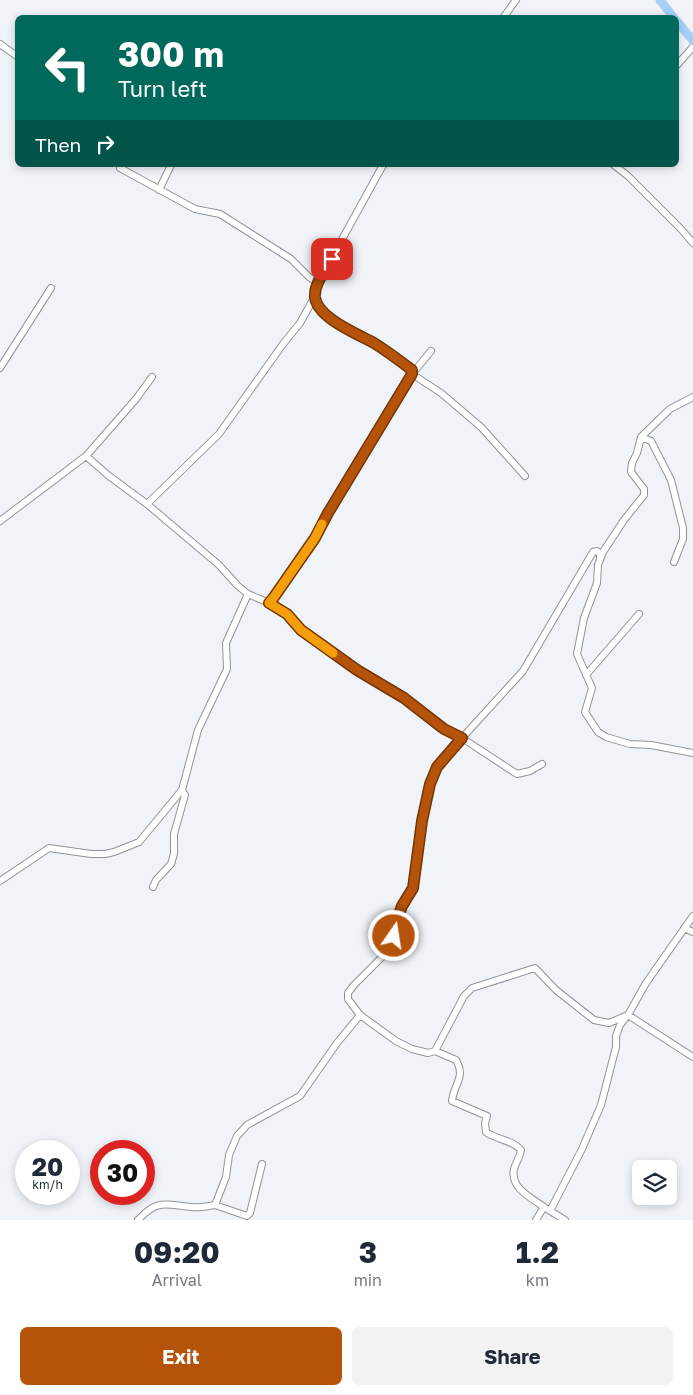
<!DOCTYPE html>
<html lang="en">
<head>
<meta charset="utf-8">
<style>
	body { margin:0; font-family:"Golos Text",sans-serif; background:#f2f2f3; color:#1f2937; height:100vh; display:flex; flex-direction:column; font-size:19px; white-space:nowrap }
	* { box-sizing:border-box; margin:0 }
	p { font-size:16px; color:#747a83 }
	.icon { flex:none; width:28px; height:28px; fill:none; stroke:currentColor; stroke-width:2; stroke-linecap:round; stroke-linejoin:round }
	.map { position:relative; height:1220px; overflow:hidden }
	.panel { display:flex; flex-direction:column; background:#fff; flex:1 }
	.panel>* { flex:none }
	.guide { position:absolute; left:15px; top:15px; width:664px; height:152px; border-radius:8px; box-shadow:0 2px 8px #0003; background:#00695c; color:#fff; overflow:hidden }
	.tools { position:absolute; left:632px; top:1160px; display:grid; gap:10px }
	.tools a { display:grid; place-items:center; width:45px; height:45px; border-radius:8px; background:#fff; box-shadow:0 2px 8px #0003; font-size:25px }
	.speed { position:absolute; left:15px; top:1140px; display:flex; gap:10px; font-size:25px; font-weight:700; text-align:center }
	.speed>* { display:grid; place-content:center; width:65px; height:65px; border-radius:50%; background:#fff; box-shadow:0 2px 8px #0003; line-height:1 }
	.speed small { font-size:12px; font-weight:400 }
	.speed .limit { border:8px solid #d22; background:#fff; color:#111 }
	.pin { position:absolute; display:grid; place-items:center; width:42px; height:42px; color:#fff; margin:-21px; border-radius:10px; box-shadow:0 2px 8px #0006 }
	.me { position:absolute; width:55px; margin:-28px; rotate:13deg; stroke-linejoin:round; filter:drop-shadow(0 0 4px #0008) }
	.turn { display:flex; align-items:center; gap:18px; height:105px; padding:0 20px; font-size:22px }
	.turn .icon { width:65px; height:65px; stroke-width:2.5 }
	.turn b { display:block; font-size:35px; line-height:42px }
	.then { display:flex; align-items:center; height:48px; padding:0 20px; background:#0003; gap:10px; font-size:19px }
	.eta { display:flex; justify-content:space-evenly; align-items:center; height:85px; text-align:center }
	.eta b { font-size:30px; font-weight:700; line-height:35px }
	.primary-button { display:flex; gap:10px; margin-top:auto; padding:10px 20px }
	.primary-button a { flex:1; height:58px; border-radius:8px; background:#b45309; color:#fff; font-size:20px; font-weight:700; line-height:58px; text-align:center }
	.primary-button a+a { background:#f2f2f3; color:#1f2937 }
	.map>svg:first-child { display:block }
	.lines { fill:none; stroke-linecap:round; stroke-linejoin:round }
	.minor-casing { stroke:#909498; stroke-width:8 }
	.major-casing { stroke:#cfd0d0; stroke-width:9 }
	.minor { stroke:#fff; stroke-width:6 }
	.major { stroke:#a4d0fb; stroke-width:8 }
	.route-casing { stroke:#753606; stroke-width:12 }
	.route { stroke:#b45309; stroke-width:9 }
	.slow { stroke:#f59e0b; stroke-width:9 }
</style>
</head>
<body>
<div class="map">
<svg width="693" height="1220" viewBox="0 0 693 1220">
	<rect width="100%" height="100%" fill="#f0f4f8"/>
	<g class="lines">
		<defs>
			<path id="minor" d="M503,18L516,0
				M0,44L18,57
				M676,66L693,47
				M383,165L318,283C316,290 314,296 317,302C325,322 356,333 373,343C387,351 400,360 412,370V374L328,513L315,539L274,597L269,603L287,614L301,630L357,670L404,698L444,729L462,738L437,767L430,783L422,821L413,888L402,906L398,917L392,947L354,985L348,993V999L360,1015L396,1041L412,1049L428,1053L435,1051L456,1060C466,1078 454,1083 452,1101L487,1116L485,1123L486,1132C497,1140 513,1140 521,1150C520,1157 516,1162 514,1169C510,1188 530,1197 544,1207L536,1220
				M614,165L628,176L681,229L693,243
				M120,168L195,209L220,214L291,259L309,277L318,283
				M159,190L171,165
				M431,351L412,374L441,393L481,427L525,476
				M0,368L51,288
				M693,397L670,409L641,437L637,453L632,463L631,472L644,489V495L624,520L603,552L598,565L597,583L584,618L577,654L592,688L585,712L598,732L606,737L630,744L651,745L693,753
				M641,437L651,441L671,480L683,528V539L674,562
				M86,456L136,399L152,377
				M147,504L219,565L237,585L248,594L269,603
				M0,521L86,456L109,476L147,504L219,434L283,344L300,323L315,296
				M586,675L639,614
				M542,764L530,771L517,774L462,738L523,671L593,552L597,551L600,554V558
				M0,881L49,848L91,854H105L114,852L139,842L182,790L198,730L227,669L226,643L248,594
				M153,887L156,880L171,864L174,854V834L185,795L182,790
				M684,928L693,932
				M435,1051L464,996L472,988L535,968L556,990L594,1020L609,1023L628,1015L646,983L693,916
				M215,1205L247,1216L250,1213L262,1164
				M547,1209L565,1220
				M550,1211L582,1149L601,1105L616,1047V1036L620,1025L628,1015L693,1057
				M138,1220C158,1198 166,1205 192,1207C199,1208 208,1206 215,1205L226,1177L229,1155L237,1136L247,1125L300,1096L337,1043L360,1015"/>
			<path id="major" d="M660,0L674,18
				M676,20L693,41"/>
		</defs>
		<use href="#minor" class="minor-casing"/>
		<use href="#major" class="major-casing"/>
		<use href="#minor" class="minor"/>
		<use href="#major" class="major"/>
	</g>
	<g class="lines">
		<defs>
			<path id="route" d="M332,259C326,270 314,283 315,297C317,318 358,334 374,343C387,351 400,361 412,370V374L328,513L315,538L274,597L269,603L287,614L301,630L357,670L404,698L444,729L462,738L437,767L430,784L422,821L413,888L402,906L398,917L394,936"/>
		</defs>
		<use href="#route" class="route-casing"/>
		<use href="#route" class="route"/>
		<path class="slow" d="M322,524L315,538L274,597L269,603L287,614L301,630L333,653"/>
	</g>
</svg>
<div class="tools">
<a><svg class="icon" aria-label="layers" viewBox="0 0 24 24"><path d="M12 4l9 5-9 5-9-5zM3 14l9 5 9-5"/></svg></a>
</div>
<div class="speed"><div>20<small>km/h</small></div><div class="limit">30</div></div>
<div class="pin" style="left:332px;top:259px;background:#d93025"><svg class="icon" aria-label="arrive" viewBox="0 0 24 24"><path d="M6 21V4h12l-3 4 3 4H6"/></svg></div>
<svg class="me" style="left:394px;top:936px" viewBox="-20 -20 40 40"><circle r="17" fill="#b45309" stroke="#fff" stroke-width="3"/><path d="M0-11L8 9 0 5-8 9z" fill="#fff"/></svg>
<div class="guide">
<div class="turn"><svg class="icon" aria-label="left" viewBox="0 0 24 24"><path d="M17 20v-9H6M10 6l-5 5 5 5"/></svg><div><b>300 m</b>Turn left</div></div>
<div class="then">Then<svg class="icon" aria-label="right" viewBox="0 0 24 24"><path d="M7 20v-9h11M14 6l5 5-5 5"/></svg></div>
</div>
</div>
<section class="panel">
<div class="eta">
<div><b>09:20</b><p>Arrival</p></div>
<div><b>3</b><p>min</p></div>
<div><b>1.2</b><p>km</p></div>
</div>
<div class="primary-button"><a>Exit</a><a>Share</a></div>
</section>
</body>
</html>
